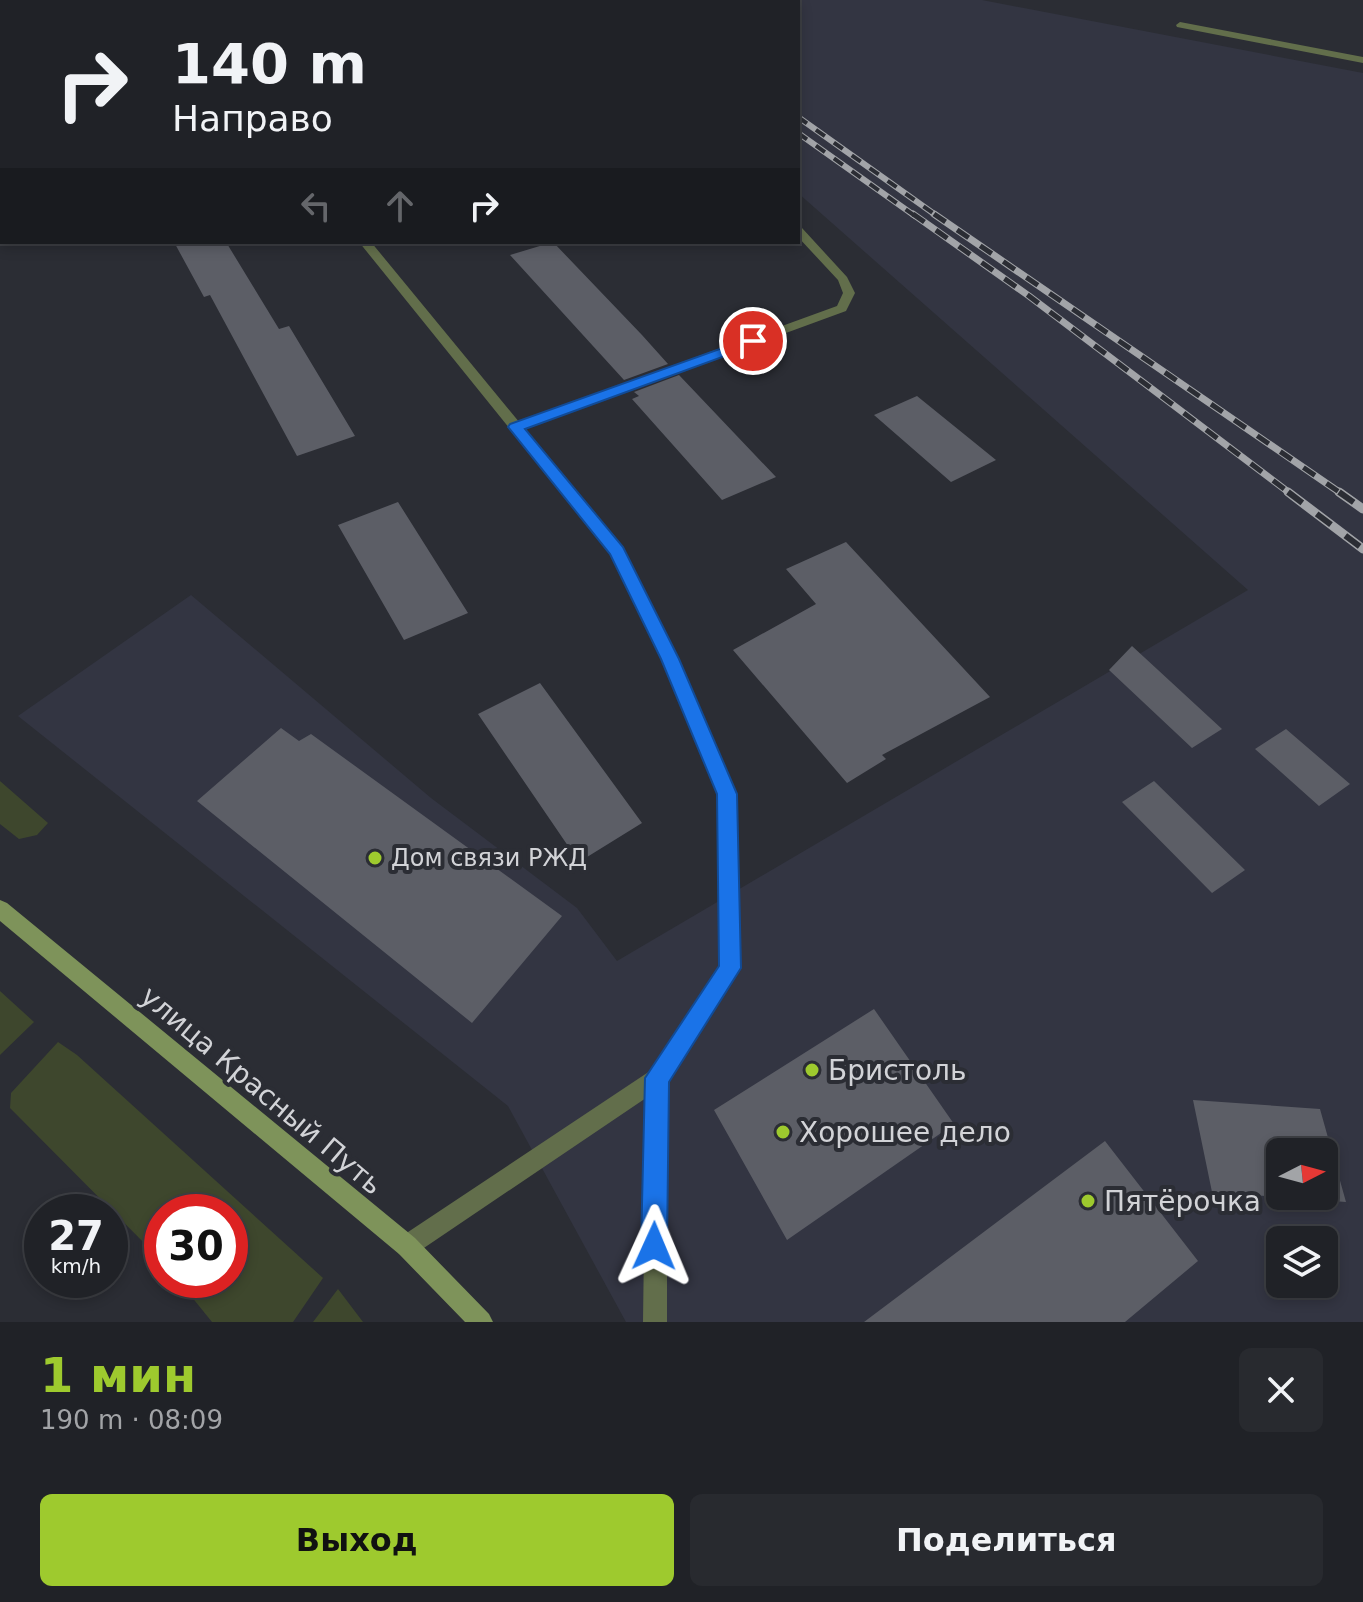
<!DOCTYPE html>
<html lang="ru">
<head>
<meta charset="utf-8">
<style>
	body { margin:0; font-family:"DejaVu Sans",sans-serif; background:#282a2f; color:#f1f3f6; height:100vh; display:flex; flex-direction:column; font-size:30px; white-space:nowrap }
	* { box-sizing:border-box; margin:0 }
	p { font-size:26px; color:#a2a4a7 }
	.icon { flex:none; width:44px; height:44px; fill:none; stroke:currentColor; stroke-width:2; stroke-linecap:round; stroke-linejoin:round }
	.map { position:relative; height:1322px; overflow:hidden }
	.side { display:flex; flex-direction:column; background:#202227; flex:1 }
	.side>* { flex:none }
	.guide { position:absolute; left:0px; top:0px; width:800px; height:244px; box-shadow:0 4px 12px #0003,0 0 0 2px #3d3f44; background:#202227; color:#f1f3f6; overflow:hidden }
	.needle { width:52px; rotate:84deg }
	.tools { position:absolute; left:1266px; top:1138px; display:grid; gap:16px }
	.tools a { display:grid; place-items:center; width:72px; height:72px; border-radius:12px; background:#202227; box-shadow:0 4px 12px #0003,0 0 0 2px #3d3f44; font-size:40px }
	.speed { position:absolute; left:24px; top:1194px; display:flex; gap:16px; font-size:40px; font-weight:700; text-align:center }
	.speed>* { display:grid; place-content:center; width:104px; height:104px; border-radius:50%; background:#202227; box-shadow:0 4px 12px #0003,0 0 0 2px #3d3f44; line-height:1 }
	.speed small { font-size:20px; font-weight:400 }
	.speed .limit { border:12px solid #d22; background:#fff; color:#111 }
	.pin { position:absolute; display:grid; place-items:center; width:68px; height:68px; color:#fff; margin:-34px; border:4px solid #fff; border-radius:50%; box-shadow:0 2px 8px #0007 }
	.me { position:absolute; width:88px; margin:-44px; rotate:1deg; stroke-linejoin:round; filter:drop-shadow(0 0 6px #0008) }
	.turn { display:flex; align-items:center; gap:28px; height:168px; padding:0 40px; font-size:36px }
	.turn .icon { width:104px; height:104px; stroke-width:2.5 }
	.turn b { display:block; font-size:56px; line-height:68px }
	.lanes { display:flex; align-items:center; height:76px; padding:0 40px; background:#0003; justify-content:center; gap:40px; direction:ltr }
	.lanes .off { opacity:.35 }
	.round { display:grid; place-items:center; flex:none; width:84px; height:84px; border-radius:12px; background:#282a2f }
	.headline { display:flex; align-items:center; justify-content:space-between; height:136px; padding:0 40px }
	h1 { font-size:48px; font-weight:800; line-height:60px; color:#9eca2e }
	.primary-button { display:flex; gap:16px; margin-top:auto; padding:16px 40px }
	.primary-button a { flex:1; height:92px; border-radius:12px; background:#9eca2e; color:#111; font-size:32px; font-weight:800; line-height:92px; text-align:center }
	.primary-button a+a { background:#282a2f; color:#f1f3f6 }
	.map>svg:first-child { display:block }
	.built { fill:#333542; fill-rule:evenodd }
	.green { fill:#3e472d }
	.building { fill:#5c5e66; fill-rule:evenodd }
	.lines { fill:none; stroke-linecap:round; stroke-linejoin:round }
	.lane { fill:#626e4b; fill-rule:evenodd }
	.street { fill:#626e4b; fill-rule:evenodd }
	.secondary { fill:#7e935a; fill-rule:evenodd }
	.rail-far2-casing { stroke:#a2a4a8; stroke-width:6 }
	.rail-far1-casing { stroke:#a2a4a8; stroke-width:7 }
	.rail-casing { stroke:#a2a4a8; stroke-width:9 }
	.rail-far2 { stroke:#2b2d34; stroke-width:4; stroke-dasharray:11; stroke-linecap:butt }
	.rail-far1 { stroke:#2b2d34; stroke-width:5; stroke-dasharray:14; stroke-linecap:butt }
	.rail { stroke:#2b2d34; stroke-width:6; stroke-dasharray:18; stroke-linecap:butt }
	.route { fill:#1a73e8; stroke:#114b97; stroke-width:2 }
	.poi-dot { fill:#9eca2e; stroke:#2b2d34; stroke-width:3 }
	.labels { text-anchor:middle; stroke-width:8; stroke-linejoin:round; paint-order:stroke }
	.poi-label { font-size:24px; fill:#d2d3d7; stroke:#2b2d34; text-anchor:start }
	.near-poi-label { font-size:28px; fill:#d2d3d7; stroke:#2b2d34; text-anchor:start }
	.near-street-label { font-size:28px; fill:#d2d3d7; stroke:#2b2d34 }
</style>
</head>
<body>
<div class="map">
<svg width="1363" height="1322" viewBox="0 0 1363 1322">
	<rect width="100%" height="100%" fill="#2b2d34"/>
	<path class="built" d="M0,0H378L2,2V67Z
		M430,0H982L1363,73V1322H626L508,1106L18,716L191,595L431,798L577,908L617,961L1248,590L798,193V2ZM1280,1152H1324V1196H1280ZM1280,1240H1324V1284H1280Z"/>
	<path class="green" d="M0,781L48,823L37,835L19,839L0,824Z
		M0,991L34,1022L0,1055Z
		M58,1042L77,1055L323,1278L293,1322H212L178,1280H230V1212H162V1261L10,1108L11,1093Z
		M338,1289L363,1322H313Z"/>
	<path class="building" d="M174,242H226L279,329L289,326L355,436L297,456L210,295L204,297Z
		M553,242L642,335L668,364L624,380L510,255Z
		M679,375L776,477L722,500L632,399L639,396L634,392Z
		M917,396L996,460L951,482L874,415Z
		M398,502L468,613L404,640L338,525Z
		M846,542L990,697L882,755L886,759L847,783L733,650L816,604L786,569Z
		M1132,646L1222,729L1192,748L1109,670Z
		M540,683L642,823L579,862L478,714Z
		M281,728L299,741L311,734L562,916L472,1023L197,801Z
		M1286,729L1350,784L1319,806L1255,749Z
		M1154,781L1245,870L1212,893L1122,802Z
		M874,1009L954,1124L787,1240L714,1110Z
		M1193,1100L1320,1109L1346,1202L1212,1192ZM1280,1152H1324V1196H1280Z
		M1105,1141L1198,1261L1125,1322H864Z"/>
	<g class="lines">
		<path class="lane" d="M537,0H546L547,2H538Z
			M1180,22L1363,57V63L1177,27L1176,25Z
			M798,227L802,228L847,277L855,293L846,311L521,430H511V424L837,306L843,293L838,280L798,237Z"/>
		<path class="street" d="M0,82L2,83V91L0,90Z
			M359,242H371L622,547L678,659L736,794L740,968L667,1081V1322H643L646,1098L415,1254L407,1257L399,1254L396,1246L399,1238L650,1071L720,966L718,794L662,659L611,554Z"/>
		<path class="secondary" d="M0,900L7,903L415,1238L489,1314L493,1322H465L399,1254L0,921Z"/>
		<defs>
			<path id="rail-far2" d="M633,0L636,2
				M798,117L937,216
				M798,133L915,216"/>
			<path id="rail-far1" d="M913,214L1029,296L1291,494
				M934,214L1342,494"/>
			<path id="rail" d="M1288,492L1363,549
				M1339,492L1363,509"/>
		</defs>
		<use href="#rail-far2" class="rail-far2-casing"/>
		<use href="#rail-far1" class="rail-far1-casing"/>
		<use href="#rail" class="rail-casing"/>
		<use href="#rail-far2" class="rail-far2"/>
		<use href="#rail-far1" class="rail-far1"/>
		<use href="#rail" class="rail"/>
	</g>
	<path class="route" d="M753,337L760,341L758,344L525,429L623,547L679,659L737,794L741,968L669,1082L667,1246L663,1255L654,1259L645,1255L641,1246L645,1078L719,966L717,794L661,659L610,554L508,427L510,424Z"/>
	<g class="poi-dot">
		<circle cx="375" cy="858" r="8"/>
		<circle cx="812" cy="1070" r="8"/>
		<circle cx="783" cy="1132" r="8"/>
		<circle cx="1088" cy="1201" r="8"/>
	</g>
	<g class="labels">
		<g class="poi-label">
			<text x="391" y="866">Дом связи РЖД</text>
		</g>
		<g class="near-poi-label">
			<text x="828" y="1080">Бристоль</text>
			<text x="799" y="1142">Хорошее дело</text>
			<text x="1104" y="1211">Пятёрочка</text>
		</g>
		<g class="near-street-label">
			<text transform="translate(262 1090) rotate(40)" y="10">улица Красный Путь</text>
		</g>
	</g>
</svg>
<div class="tools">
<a><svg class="needle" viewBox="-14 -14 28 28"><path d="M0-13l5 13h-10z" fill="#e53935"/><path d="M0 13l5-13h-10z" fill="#a2a4a7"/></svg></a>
<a><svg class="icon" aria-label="layers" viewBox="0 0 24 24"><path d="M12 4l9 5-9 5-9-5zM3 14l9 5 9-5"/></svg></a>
</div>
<div class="speed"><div>27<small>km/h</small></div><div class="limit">30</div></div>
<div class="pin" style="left:753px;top:341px;background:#d93025"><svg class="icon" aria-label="arrive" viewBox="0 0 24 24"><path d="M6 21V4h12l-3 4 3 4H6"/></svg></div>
<svg class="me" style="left:654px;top:1246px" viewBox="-20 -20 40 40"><path d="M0-17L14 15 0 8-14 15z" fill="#1a73e8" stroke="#fff" stroke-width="4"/></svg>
<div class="guide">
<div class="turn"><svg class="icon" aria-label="right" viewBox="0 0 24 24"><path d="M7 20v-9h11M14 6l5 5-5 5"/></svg><div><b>140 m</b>Направо</div></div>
<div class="lanes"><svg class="icon off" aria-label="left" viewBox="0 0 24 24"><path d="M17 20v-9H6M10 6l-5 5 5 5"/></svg><svg class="icon off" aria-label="ahead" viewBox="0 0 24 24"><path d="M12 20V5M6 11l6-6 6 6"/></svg><svg class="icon" aria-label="right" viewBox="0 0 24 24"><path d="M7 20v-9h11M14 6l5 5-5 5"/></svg></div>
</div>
</div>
<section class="side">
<div class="headline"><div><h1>1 мин</h1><p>190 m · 08:09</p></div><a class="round"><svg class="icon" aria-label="close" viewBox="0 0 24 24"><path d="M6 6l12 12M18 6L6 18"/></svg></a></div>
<div class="primary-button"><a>Выход</a><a>Поделиться</a></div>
</section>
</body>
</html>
